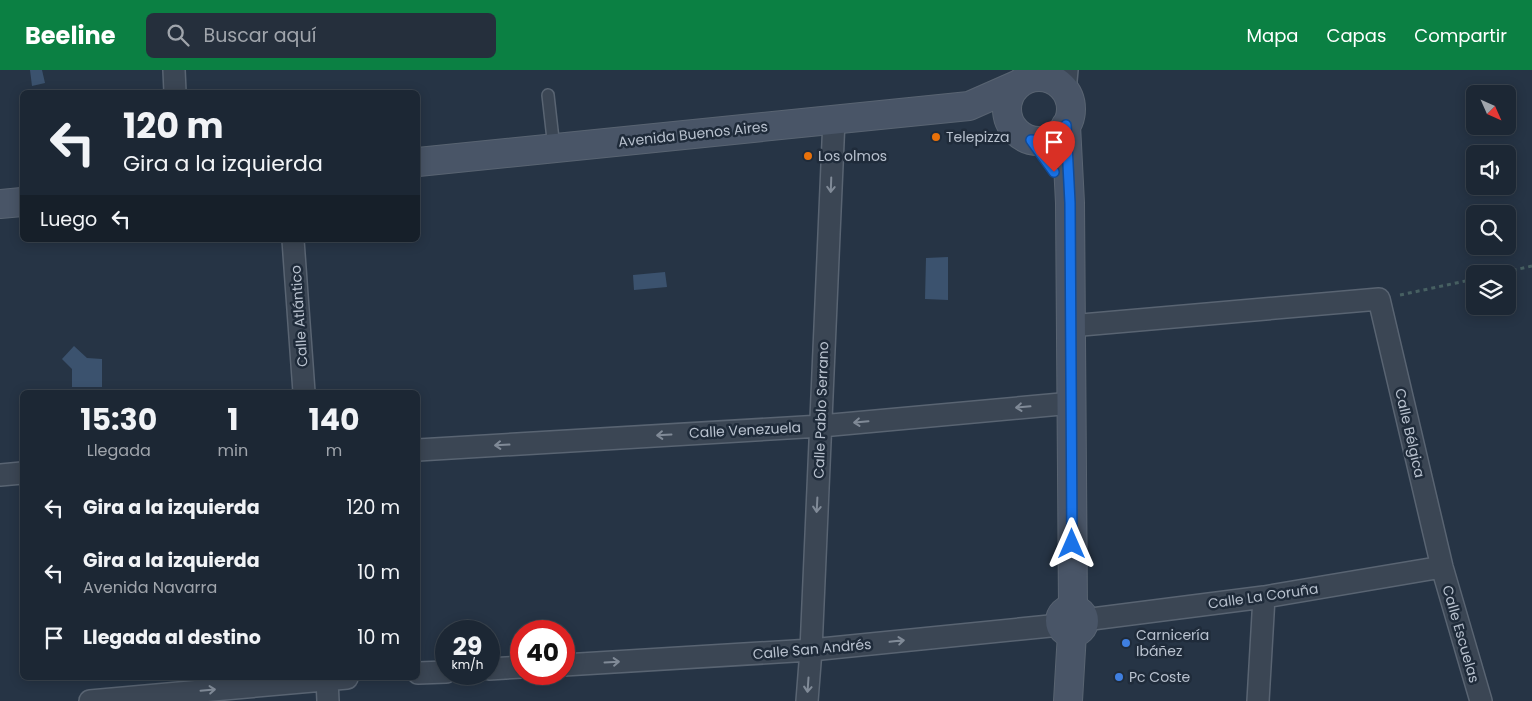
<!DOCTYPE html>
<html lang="es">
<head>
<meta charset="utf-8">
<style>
	body { margin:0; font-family:Poppins,sans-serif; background:#252f3c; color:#f1f3f6; height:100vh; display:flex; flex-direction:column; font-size:19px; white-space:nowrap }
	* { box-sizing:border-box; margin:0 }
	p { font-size:16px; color:#a0a5ac }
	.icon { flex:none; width:28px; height:28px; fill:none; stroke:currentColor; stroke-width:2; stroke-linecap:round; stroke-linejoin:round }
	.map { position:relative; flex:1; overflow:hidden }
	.side { position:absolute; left:20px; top:320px; width:400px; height:290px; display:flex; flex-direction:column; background:#1c2734; border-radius:8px; box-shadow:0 2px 12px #0003,0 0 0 1px #3a444f }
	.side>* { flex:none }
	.hud { position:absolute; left:20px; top:20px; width:400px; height:152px; border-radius:8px; box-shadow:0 2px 12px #0003,0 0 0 1px #3a444f; background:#1c2734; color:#f1f3f6; overflow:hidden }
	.needle { width:32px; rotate:135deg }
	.fabs { position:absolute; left:1466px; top:15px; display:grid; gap:10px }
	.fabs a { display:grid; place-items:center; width:50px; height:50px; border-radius:8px; background:#1c2734; box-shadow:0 2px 12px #0003,0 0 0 1px #3a444f; font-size:25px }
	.speed { position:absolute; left:435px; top:550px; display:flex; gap:10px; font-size:25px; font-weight:700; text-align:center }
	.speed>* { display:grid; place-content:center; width:65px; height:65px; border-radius:50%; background:#1c2734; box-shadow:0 2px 12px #0003,0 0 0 1px #3a444f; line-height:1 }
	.speed small { font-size:12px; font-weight:400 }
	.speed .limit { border:8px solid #d22; background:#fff; color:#111 }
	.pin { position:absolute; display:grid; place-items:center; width:42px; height:42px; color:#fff; margin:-51px -21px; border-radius:50% 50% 50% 0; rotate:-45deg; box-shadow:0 0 5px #0007 }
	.pin .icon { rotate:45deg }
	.me { position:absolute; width:55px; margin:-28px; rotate:0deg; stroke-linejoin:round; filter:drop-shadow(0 0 4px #0008) }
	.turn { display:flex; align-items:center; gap:18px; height:105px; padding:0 20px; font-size:22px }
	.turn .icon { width:65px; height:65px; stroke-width:2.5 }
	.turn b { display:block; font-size:35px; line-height:42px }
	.then { display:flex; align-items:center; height:48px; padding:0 20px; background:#0003; gap:10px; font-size:19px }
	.eta { display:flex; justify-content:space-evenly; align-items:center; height:85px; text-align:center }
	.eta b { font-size:30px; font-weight:700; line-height:35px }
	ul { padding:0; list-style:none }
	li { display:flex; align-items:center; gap:15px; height:65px; padding:0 20px }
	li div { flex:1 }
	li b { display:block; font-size:19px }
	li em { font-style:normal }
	header { display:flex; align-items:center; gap:30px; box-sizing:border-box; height:70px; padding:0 25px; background:#0b8043; color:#fff }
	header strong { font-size:24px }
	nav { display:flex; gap:28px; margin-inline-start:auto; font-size:18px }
	.search { width:350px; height:45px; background:#252f3c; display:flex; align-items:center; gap:12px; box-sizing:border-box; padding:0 18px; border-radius:8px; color:#a0a5ac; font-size:19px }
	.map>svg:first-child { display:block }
	.water { fill:#3b526e }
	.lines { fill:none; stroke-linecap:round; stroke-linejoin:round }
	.lane-casing { stroke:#596472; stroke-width:14 }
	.street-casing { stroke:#596472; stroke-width:24 }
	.secondary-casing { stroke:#596472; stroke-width:30 }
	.path { stroke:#476062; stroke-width:3; stroke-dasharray:4 4; stroke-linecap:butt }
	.lane { stroke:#3b4654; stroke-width:11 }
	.street { stroke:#3b4654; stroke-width:21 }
	.secondary { stroke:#495567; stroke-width:28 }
	.oneway { stroke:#808a97 }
	.route-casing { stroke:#114b97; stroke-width:12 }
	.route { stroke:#1a73e8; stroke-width:9 }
	.food-dot { fill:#e8710a; stroke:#1f2b3a; stroke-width:2 }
	.shop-dot { fill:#3f7fe0; stroke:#1f2b3a; stroke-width:2 }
	.labels { text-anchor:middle; stroke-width:5; stroke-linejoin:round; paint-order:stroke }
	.street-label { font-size:14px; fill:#b8c1ce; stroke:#1f2b3a }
	.poi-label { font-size:14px; fill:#b8c1ce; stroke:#1f2b3a; text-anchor:start }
</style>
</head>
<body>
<header>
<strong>Beeline</strong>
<div class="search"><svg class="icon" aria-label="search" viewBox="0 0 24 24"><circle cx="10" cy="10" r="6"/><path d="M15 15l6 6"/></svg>Buscar aquí</div>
<nav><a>Mapa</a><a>Capas</a><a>Compartir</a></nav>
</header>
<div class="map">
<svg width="1532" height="631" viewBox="0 0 1532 631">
	<rect width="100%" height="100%" fill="#263445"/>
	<path class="water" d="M30,0H42L45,13L32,16Z
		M948,187V230L925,229L926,188Z
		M665,202L667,217L634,220L633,205Z
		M74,276L87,288L102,289V317H72V299L62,289Z"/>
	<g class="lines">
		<defs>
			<path id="lane" d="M548,25L554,78"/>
			<path id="street" d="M174,0L175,22
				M1065,21L1067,0
				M293,170L304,322
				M1070,256L1379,229L1442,497L1481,631
				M418,380L821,356L1072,333
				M0,405L22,403
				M1084,550L1264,527L1442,497
				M564,595L811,580L1060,555
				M489,599L521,597
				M418,603L446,602
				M327,608L328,631
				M90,631L347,608
				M807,631L811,580L834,49
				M1258,631L1264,527"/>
			<path id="secondary" d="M1007 39a32 32 0 1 1 64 0a32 32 0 1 1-64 0Z
				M1066,55L1070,133L1073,539
				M418,92L969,36L1019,14
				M0,134L22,132
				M1060 551a12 12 0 1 1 24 0a12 12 0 1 1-24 0Z
				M1068,631L1072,563"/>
		</defs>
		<use href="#lane" class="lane-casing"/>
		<use href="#street" class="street-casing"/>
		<use href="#secondary" class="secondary-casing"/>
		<path class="path" d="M1497,204L1532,196
			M1400,225L1475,209"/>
		<use href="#lane" class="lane"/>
		<use href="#street" class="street"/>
		<use href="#secondary" class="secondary"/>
	</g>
	<defs><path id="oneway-shaft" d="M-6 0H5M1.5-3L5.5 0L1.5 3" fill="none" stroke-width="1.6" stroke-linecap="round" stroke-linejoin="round" transform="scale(1.25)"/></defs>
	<g class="oneway">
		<use href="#oneway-shaft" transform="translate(831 115) rotate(92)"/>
		<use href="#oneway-shaft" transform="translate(1023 337) rotate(175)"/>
		<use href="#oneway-shaft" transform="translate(861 352) rotate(175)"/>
		<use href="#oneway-shaft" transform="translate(664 365) rotate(177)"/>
		<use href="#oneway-shaft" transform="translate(502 375) rotate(177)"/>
		<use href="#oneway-shaft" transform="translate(817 435) rotate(93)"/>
		<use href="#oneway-shaft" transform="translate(897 571) rotate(-6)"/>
		<use href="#oneway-shaft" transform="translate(612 592) rotate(-3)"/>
		<use href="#oneway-shaft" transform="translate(808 615) rotate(94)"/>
		<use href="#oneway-shaft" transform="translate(208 620) rotate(-5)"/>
	</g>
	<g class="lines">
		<defs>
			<path id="route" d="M1054,102L1031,70C1046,71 1057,67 1066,55L1070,133L1072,474"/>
		</defs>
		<use href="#route" class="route-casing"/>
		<use href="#route" class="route"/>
	</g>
	<g class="food-dot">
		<circle cx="936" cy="67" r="5"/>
		<circle cx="808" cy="86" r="5"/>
	</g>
	<g class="shop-dot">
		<circle cx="1126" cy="573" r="5"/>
		<circle cx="1119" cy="607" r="5"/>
	</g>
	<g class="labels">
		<g class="street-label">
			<text transform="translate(693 64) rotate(-6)" y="5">Avenida Buenos Aires</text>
			<text transform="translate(299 246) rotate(-94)" y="5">Calle Atlántico</text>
			<text transform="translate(821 340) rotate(-88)" y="5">Calle Pablo Serrano</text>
			<text transform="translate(745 360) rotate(-3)" y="5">Calle Venezuela</text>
			<text transform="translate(1410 363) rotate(77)" y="5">Calle Bélgica</text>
			<text transform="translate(1263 526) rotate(-8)" y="5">Calle La Coruña</text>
			<text transform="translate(1461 564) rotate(74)" y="5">Calle Escuelas</text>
			<text transform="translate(812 579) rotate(-5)" y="5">Calle San Andrés</text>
		</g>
		<g class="poi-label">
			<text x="946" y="72">Telepizza</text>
			<text x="818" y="91">Los olmos</text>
			<text x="1136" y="570">Carnicería<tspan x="1136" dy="16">Ibáñez</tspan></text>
			<text x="1129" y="612">Pc Coste</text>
		</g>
	</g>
</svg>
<div class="fabs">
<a><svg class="needle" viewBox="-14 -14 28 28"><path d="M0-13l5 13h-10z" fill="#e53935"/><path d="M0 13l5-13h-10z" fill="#a0a5ac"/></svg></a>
<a><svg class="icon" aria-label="sound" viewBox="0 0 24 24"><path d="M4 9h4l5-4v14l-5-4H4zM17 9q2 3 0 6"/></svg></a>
<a><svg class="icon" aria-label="search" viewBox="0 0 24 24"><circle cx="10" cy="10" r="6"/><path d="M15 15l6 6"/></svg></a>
<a><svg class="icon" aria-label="layers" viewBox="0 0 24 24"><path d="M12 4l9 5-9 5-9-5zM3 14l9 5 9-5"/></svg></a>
</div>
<div class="speed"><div>29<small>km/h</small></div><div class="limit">40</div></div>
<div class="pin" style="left:1054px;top:102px;background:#d93025"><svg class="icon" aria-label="arrive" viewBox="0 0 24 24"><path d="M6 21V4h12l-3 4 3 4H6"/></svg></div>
<svg class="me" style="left:1072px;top:474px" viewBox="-20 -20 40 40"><path d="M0-17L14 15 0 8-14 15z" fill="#1a73e8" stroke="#fff" stroke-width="4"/></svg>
<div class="hud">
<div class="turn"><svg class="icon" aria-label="left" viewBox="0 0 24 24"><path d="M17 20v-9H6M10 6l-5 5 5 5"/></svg><div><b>120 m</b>Gira a la izquierda</div></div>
<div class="then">Luego<svg class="icon" aria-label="left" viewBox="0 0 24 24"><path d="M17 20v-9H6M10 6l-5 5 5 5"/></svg></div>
</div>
<section class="side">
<div class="eta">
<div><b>15:30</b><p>Llegada</p></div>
<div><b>1</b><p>min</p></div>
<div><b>140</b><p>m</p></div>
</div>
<ul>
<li><svg class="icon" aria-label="left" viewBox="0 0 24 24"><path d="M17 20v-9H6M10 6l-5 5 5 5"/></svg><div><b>Gira a la izquierda</b></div><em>120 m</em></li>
<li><svg class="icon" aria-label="left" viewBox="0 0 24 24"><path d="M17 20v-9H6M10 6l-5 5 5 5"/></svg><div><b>Gira a la izquierda</b><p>Avenida Navarra</p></div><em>10 m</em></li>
<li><svg class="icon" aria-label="arrive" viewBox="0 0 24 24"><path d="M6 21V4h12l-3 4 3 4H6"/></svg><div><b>Llegada al destino</b></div><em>10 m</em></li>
</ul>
</section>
</div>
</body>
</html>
